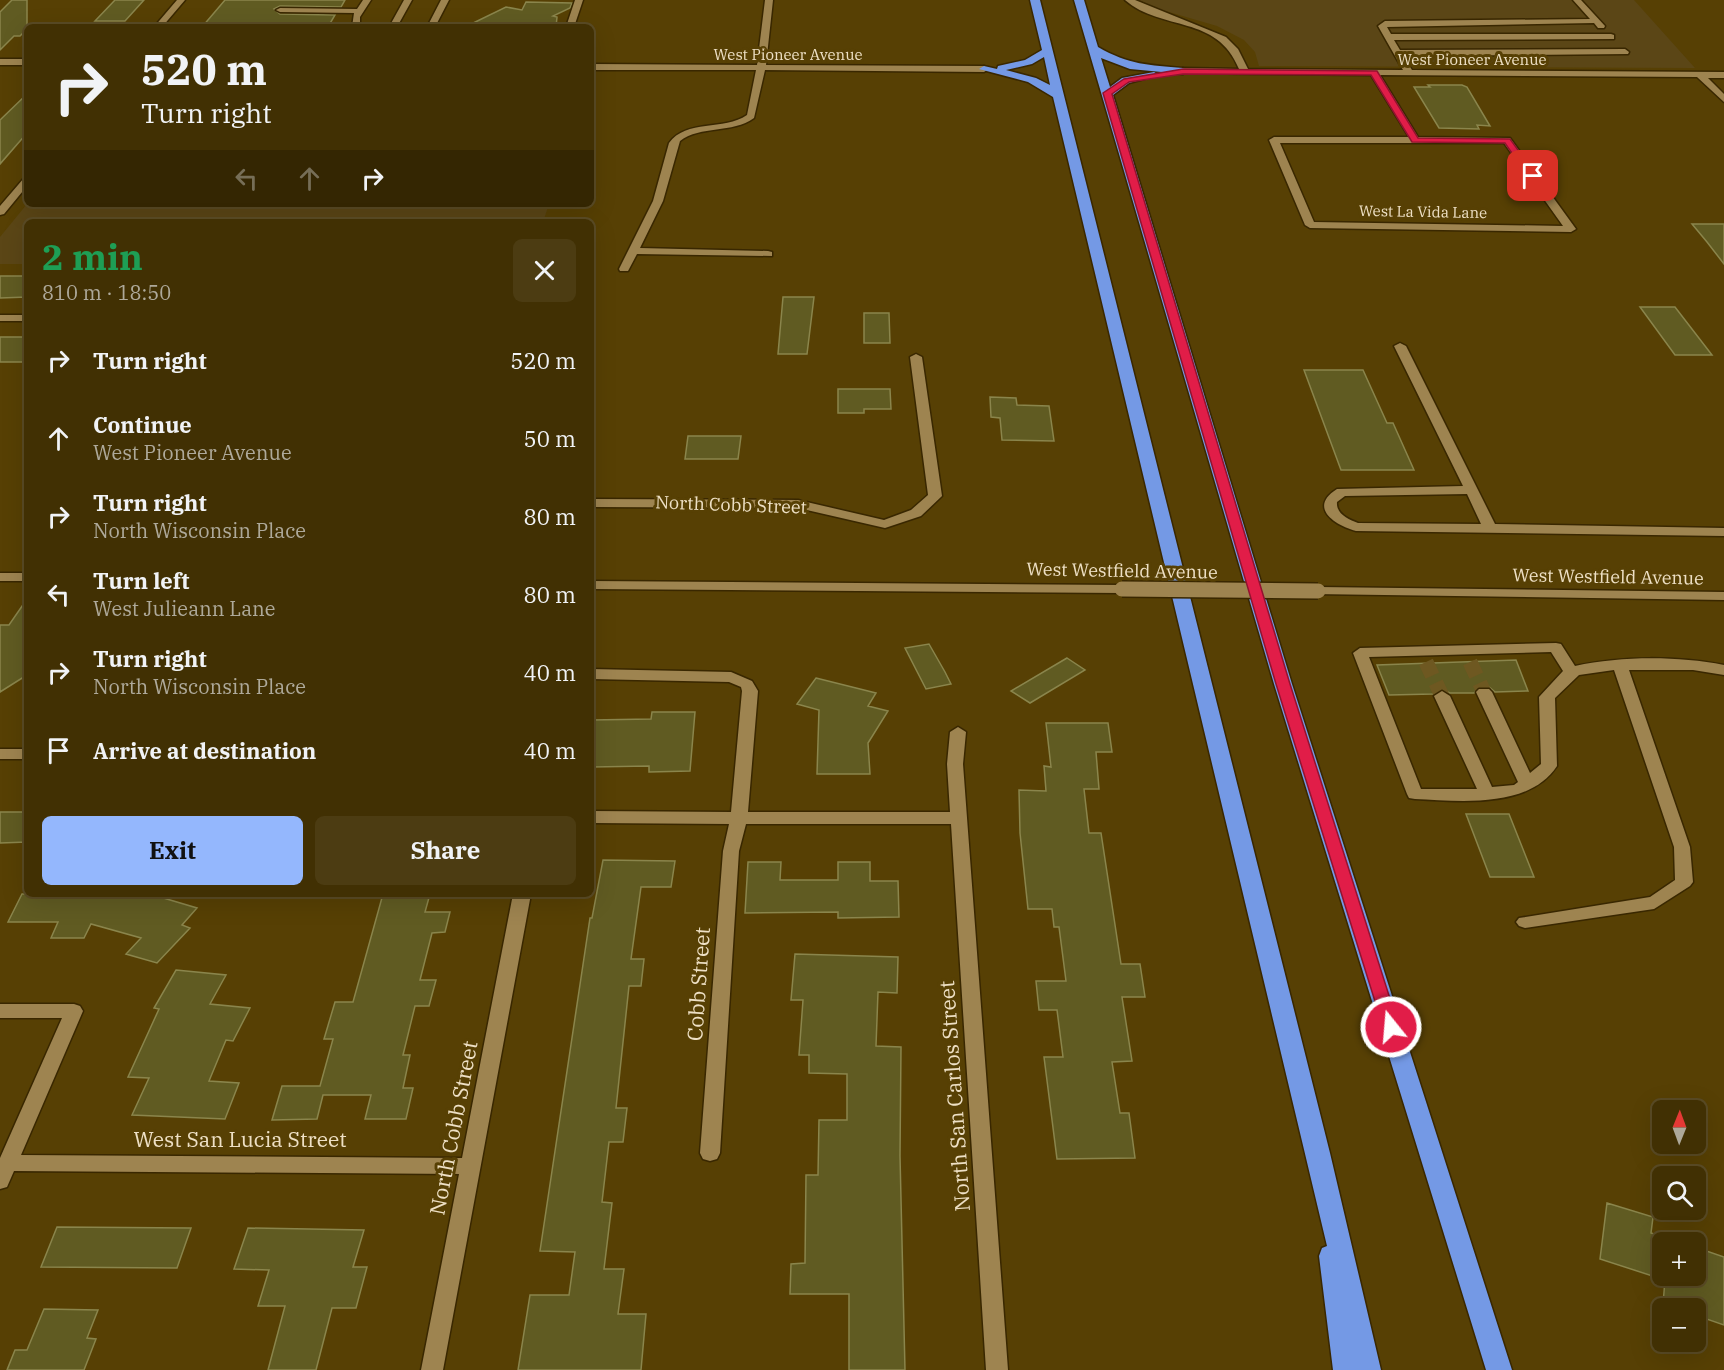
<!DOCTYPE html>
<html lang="en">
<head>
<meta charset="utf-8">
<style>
	body { margin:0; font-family:"IBM Plex Serif",serif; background:#4c3c12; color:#f1f3f6; height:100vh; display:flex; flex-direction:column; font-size:22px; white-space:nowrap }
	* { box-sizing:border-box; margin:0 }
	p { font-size:20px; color:#aea99a }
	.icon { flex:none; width:33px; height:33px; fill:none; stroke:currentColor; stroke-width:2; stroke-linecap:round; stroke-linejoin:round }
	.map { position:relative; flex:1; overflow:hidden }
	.panel { position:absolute; left:24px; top:219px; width:570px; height:678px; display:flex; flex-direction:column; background:#413003; border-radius:9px; box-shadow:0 6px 24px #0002,0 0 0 2px #5a4b25 }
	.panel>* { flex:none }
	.guide { position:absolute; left:24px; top:24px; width:570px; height:183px; border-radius:9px; box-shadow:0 6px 24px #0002,0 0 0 2px #5a4b25; background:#413003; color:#f1f3f6; overflow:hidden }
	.needle { width:39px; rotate:1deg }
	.tools { position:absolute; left:1652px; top:1100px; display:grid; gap:12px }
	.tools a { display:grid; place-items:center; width:54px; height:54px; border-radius:9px; background:#413003; box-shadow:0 6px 24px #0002,0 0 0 2px #5a4b25; font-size:30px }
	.pin { position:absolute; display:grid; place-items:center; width:51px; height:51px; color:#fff; margin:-26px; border-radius:12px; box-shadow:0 3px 9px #0006 }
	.me { position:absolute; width:66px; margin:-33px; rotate:343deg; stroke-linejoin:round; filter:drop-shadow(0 0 4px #0008) }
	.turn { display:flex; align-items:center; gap:21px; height:126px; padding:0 18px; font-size:27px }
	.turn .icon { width:78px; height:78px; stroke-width:2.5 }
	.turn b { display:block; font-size:42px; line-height:51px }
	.lanes { display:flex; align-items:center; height:57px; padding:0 18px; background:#0003; justify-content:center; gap:30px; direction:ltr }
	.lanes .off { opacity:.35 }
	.round { display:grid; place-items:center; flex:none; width:63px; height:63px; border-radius:9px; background:#4c3c12 }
	.headline { display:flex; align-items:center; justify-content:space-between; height:102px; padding:0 18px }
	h1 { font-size:36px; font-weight:700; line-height:45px; color:#1e9e55 }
	.cta { display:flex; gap:12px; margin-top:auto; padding:12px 18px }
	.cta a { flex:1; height:69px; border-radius:9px; background:#94b7fd; color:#111; font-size:24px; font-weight:700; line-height:69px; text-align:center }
	.cta a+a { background:#4c3c12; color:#f1f3f6 }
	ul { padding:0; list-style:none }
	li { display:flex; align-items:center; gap:18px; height:78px; padding:0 18px }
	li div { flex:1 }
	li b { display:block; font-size:22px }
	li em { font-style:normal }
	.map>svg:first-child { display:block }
	.built { fill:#5b4616 }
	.building { fill:#605b22; stroke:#8a854c; stroke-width:1.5 }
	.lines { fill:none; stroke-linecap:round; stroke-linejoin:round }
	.minor-tunnel { stroke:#6e5821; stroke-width:15; stroke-dasharray:15 8; stroke-linecap:butt }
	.minor-casing { stroke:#392700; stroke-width:3 }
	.highway-casing { stroke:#392700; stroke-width:3 }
	.minor { fill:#9e8450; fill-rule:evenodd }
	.highway { fill:#7499e5; fill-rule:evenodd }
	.minor-bridge-casing { stroke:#392700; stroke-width:18; stroke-linecap:butt }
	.minor-bridge { stroke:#9e8450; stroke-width:15 }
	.route { fill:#e11d48; stroke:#92132f; stroke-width:1.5 }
	.labels { text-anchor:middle; stroke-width:6; stroke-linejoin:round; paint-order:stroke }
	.far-street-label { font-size:15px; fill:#eee0c5; stroke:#574004 }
	.street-label { font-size:18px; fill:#eee0c5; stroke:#574004 }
	.near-street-label { font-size:21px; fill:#eee0c5; stroke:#574004 }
</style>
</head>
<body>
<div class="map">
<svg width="1724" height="1370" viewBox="0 0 1724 1370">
	<rect width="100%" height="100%" fill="#574004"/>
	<path class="built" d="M1139,0H1634L1695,68L1259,66L1255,52L1244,40L1217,26L1162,10Z
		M27,204H549L543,222H27V264H0V237Z"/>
	<path class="building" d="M12,0H27V29L20,36H14L0,50V12Z
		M115,0H144L125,21H95Z
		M225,0H345L341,7L280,6L274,9L280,14L335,15L328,27H202Z
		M526,2L572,3L570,8L553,16L557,17L556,27H465L506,7L522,10Z
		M1428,85H1462L1467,87L1490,126L1477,125L1479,129L1439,128L1414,87H1430Z
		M27,94V133L0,164V120Z
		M1692,224H1724V264L1707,242Z
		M0,276H27V297L0,298Z
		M783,297H814L807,354H778Z
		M1640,307H1675L1712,355H1675Z
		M864,313H889L890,343H864Z
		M0,337H27V362H0Z
		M1304,370H1363L1387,423H1393L1414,470H1341Z
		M838,389H890L891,409H864V413H838Z
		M990,397L1016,398L1017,405L1049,406L1054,441L1002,440L1000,418L991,417Z
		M688,436H741L738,459H685Z
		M27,599V675L0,692V625H9Z
		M929,644L945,672L951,684L926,689L905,648Z
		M1067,658L1085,670L1030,703L1011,691Z
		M1516,660L1528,691L1495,692L1489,687H1479L1474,693H1450L1441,689L1433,694L1389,695L1377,665Z
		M816,678L876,693L868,706L888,711L868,743L870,774H817L819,710L797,704Z
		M652,712H695L690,771L649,772V766L592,767L594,749H591V720L651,719Z
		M1046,723H1108L1112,752H1096L1099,789H1084L1089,833H1101L1121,964H1140L1145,997H1122L1132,1061L1112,1062L1120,1113H1129L1135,1158L1057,1159L1044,1057H1063L1057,1010H1039L1036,981H1066L1059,927H1054L1052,909H1028L1020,833L1019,790L1046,791L1044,766L1051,767Z
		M0,812H27V842L0,843Z
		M1466,814H1509L1534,877H1490Z
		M603,860L675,861L671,887H641L631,959H644L641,986H629L616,1108H627L623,1142H609L602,1202L612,1203L604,1269H624L618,1314H646L641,1370H518L530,1295H569L575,1252L540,1251L590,918H592Z
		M748,862H781L780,880H838V862H870V881H898L899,917L838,918V912L745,913Z
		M22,894H150L197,908L182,925L190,928L157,963L126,954L141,938L91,924L84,938H51L58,922H8Z
		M383,894H430L425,912H450L445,932L432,933L420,980H436L429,1006H415L403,1055H410L403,1088H413L406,1119H365L371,1095H323L317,1119L272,1120L282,1086H320L333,1039H324L335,1002H353Z
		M795,954L898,957L897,993L878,992L876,1046L901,1047L900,1156L905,1370H849V1294H790L791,1264L805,1263L806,1175H818L819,1120H847V1074L809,1073V1055H799L803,1000H791Z
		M176,970L226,975L210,1004L250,1008L233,1041L226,1040L209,1081L239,1083L225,1119L132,1115L149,1078L128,1077L159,1009L154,1008Z
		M1607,1203L1653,1217L1651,1233L1678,1242H1662V1275H1695V1247L1724,1257V1325L1695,1315V1308H1674L1663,1304L1665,1280L1600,1259Z
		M57,1227L191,1228L177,1268L41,1267Z
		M248,1228L364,1230L353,1267H367L356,1308H332L316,1370H268L285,1306H258L269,1270L234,1269Z
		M44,1309L98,1310L87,1338L96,1339L84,1370H7L15,1350H27Z"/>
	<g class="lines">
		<path class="minor-tunnel" d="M1426,662L1442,696
			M1470,662L1484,692"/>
		<defs>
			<path id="minor" d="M177,0H185L162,27H154Z
				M363,0H371L360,17V27H352L354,13L280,12L276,10L280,8L357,9Z
				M404,0H412L397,27H389Z
				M441,0H449L435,27H427Z
				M575,0H583L574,27H566Z
				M765,0H773L766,65L984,66L988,69L984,72L765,70L754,118C732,134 701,125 680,141L663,201L640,248L768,251L772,252V256L637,254L628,271H620L619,269L653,201L669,143C686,119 724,131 747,115L756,70H591V64L757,65Z
				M1125,0H1135L1226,37L1238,49L1248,69L1403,70L1378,26L1385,21L1590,19L1573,0H1581L1605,26L1604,28H1598L1594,23L1387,27L1391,34H1611L1614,35V39L1394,40L1400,50L1625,49L1629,52L1628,54L1403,56L1412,70L1724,72V78H1708L1724,94V102L1697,77L1380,75L1418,137L1510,138L1576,229L1571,232L1310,228L1305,225L1269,140L1274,137H1409L1371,75L1180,73L1179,71L1183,68L1239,69C1217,14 1162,32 1125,0ZM1280,143H1504L1563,226L1314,222Z
				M0,59H27V65H0Z
				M27,177V186L4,214L0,215V206L24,178Z
				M0,315H27V321H0Z
				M1400,343L1406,346L1495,524L1724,528V536L1356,531C1334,525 1308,507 1337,489L1463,486L1394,346ZM1467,494L1481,524L1358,523C1348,519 1336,514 1337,502L1345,496Z
				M916,354L922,357L942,496L921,516L885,528L798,508L591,507V499L798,500L884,520L911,510L928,495L910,357Z
				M0,573H27V581H0Z
				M591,581L1122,585L1129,589L1122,593L591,589Z
				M1318,587L1724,592V600L1313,594L1311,591Z
				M1556,643L1561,644L1575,666C1622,656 1677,656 1724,665V675L1693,670H1629L1690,847L1693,882L1690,886L1654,909L1525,928L1519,926L1516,922L1519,918L1650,897L1675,880L1674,847L1614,670L1579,675L1555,698L1557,766C1529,809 1460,801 1415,799L1409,798L1407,794L1353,653L1360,648ZM1551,652L1563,671L1539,697L1541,764L1530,773L1492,692L1489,689H1479L1476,692L1518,782L1514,785L1492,787L1450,696L1442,691L1434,696L1477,789H1421L1369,657Z
				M591,669L731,672L752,681L758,691L748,812H950L947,764L950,732L958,727L966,732L963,764L1008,1370H986L951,824H746L739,851L720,1153L717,1159L710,1161L703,1159L700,1153L723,851L729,824L591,823V811L731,812L742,691L741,687L729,682L591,679Z
				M0,749H27V759H0Z
				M513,894H531L443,1370H421L459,1174L14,1171L7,1187L0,1189V1158L62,1018H0V1004H74L80,1006L83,1011L21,1155L462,1158Z"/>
			<path id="highway" d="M1030,0H1040L1330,1153L1381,1370H1333L1319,1256L1322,1248L1327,1246L1053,97L1028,82L979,69L984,66L997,69L998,66L1025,60L1042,50ZM1044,57L1050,85L1036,78L1006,70L1032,64Z
				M1074,0H1084L1098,47C1129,65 1149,65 1183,68L1188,71L1183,74L1130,69L1101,58L1110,87L1122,78L1154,72L1159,75L1129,83L1113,95L1292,684L1512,1370H1486L1274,684Z"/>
		</defs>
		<use href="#minor" class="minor-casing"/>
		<use href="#highway" class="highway-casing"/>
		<use href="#minor" class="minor"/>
		<use href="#highway" class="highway"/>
		<defs>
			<path id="minor-bridge" d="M1122,589L1318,591"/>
		</defs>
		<use href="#minor-bridge" class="minor-bridge-casing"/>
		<use href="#minor-bridge" class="minor-bridge"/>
	</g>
	<path class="route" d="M1183,69L1377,71L1418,138L1510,139L1537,176L1529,178L1505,143L1412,142L1371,75L1183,74L1129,82L1112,94L1290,684L1399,1027L1397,1032L1391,1033L1385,1032L1383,1027L1276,684L1103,93L1124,79Z"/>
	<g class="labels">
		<g class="far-street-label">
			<text x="788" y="60">West Pioneer Avenue</text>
			<text x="1472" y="65">West Pioneer Avenue</text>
			<text transform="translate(1423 212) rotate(1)" y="5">West La Vida Lane</text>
		</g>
		<g class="street-label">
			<text transform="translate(731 505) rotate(2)" y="6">North Cobb Street</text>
			<text transform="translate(1122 571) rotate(1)" y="6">West Westfield Avenue</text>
			<text transform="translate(1608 577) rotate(1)" y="6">West Westfield Avenue</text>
		</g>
		<g class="near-street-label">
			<text transform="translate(699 984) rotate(-86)" y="7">Cobb Street</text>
			<text transform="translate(955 1096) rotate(-94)" y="7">North San Carlos Street</text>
			<text transform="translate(454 1128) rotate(-79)" y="7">North Cobb Street</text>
			<text x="240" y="1147">West San Lucia Street</text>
		</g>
	</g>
</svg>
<div class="tools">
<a><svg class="needle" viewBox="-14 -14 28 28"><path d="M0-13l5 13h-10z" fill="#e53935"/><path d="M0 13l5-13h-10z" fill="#aea99a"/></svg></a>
<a><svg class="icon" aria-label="search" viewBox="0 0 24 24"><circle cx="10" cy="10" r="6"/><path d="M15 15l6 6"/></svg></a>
<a>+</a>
<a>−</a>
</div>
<div class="pin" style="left:1533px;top:176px;background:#d93025"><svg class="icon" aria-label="arrive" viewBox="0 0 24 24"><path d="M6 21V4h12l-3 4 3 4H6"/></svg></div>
<svg class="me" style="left:1391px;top:1027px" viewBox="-20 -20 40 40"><circle r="17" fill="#e11d48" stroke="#fff" stroke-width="3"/><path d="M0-11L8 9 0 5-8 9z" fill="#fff"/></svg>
<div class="guide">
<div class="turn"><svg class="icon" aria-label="right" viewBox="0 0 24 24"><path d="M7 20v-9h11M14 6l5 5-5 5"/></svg><div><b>520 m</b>Turn right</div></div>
<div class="lanes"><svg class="icon off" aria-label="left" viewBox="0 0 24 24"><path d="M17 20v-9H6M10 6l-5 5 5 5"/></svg><svg class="icon off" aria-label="ahead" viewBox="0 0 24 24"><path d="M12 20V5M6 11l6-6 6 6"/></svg><svg class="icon" aria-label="right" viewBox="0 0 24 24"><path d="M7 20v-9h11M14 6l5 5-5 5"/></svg></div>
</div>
<section class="panel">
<div class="headline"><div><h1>2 min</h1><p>810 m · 18:50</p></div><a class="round"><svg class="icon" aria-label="close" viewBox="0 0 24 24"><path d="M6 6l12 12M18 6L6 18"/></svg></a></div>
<ul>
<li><svg class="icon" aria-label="right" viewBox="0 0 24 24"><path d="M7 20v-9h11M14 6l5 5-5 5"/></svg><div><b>Turn right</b></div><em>520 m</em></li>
<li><svg class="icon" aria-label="ahead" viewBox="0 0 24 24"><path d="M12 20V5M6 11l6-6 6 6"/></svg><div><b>Continue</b><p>West Pioneer Avenue</p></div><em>50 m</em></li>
<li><svg class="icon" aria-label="right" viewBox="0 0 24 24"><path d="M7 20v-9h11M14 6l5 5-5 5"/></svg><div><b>Turn right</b><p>North Wisconsin Place</p></div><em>80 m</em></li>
<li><svg class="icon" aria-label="left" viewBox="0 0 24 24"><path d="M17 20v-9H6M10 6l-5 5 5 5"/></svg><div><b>Turn left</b><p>West Julieann Lane</p></div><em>80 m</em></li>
<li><svg class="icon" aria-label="right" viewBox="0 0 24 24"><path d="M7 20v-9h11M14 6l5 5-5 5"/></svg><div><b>Turn right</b><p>North Wisconsin Place</p></div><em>40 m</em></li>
<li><svg class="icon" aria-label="arrive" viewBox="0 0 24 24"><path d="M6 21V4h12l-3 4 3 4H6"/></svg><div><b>Arrive at destination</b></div><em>40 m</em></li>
</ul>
<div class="cta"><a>Exit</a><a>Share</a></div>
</section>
</div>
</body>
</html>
